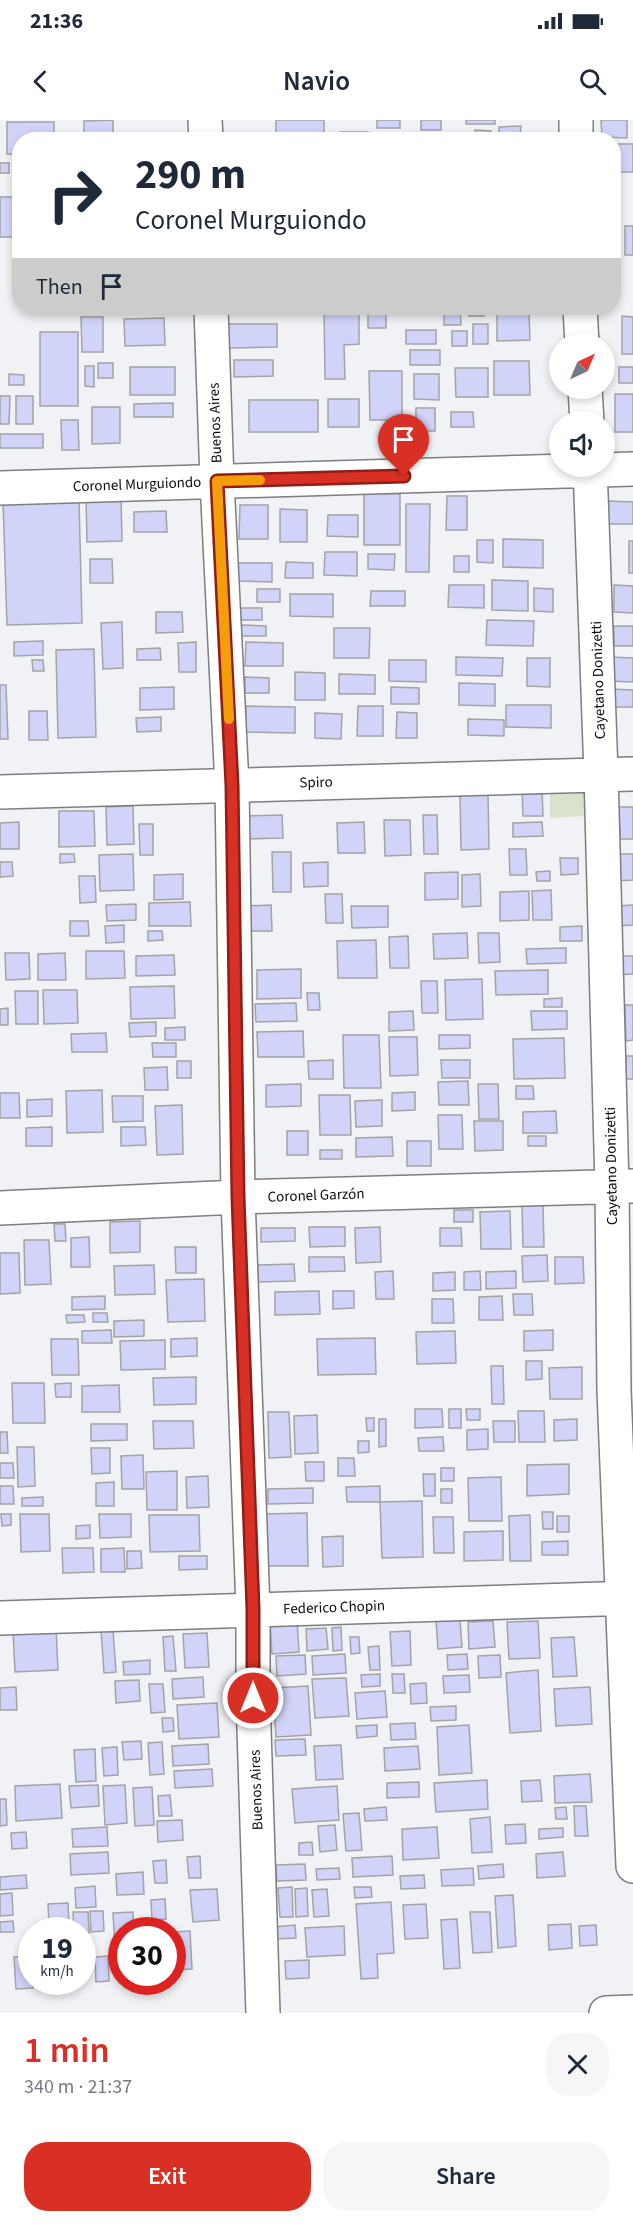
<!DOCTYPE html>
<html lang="en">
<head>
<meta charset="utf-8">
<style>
	body { margin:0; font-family:"Source Sans 3",sans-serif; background:#f6f6f7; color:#1f2937; height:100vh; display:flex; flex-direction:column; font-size:22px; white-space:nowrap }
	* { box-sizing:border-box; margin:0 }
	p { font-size:20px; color:#747a83 }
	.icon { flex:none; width:33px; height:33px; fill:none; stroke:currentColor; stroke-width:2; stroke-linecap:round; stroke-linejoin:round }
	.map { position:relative; height:1893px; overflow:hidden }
	.details { display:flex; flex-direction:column; background:#fff; flex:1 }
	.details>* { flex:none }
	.guide { position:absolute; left:12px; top:12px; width:609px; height:183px; border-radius:24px; box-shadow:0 3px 9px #0003; background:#fff; color:#1f2937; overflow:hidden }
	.needle { width:39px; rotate:44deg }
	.fabs { position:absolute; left:549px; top:213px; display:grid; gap:12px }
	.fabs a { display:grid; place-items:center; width:66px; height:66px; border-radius:50%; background:#fff; box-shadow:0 3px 9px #0003; font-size:30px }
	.speed { position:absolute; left:18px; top:1797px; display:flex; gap:12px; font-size:30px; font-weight:700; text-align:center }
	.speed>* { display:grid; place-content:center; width:78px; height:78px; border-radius:50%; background:#fff; box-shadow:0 3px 9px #0003; line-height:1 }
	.speed small { font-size:15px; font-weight:400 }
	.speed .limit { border:9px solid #d22; background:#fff; color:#111 }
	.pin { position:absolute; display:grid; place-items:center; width:51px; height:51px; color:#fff; margin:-62px -26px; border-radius:50% 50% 50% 0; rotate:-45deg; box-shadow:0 0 6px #0007 }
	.pin .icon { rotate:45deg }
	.me { position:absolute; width:66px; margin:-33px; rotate:0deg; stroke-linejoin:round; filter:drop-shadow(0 0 4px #0008) }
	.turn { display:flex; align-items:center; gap:21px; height:126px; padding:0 24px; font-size:27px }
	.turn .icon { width:78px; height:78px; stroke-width:2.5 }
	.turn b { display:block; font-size:42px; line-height:51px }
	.then { display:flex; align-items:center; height:57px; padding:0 24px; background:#0003; gap:12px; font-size:22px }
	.round { display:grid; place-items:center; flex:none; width:63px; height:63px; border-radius:24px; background:#f6f6f7 }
	.summary { display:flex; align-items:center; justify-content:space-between; height:102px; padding:0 24px }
	h1 { font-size:36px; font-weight:600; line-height:45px; color:#d93025 }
	.action { display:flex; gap:12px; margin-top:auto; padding:12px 24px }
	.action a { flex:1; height:69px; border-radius:24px; background:#d93025; color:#fff; font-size:24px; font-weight:600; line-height:69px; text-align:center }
	.action a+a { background:#f6f6f7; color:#1f2937 }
	.status { display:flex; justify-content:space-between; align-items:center; height:42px; padding:0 30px; background:#fff; direction:ltr }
	.status svg { height:16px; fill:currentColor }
	header { display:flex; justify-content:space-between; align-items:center; height:78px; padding:0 24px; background:#fff; font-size:27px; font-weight:600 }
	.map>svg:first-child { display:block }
	.green { fill:#d9e3cc }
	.building { fill:#d1d4f8; stroke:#a3a3a6; stroke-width:1.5 }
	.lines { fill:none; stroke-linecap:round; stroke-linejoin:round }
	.street-casing { stroke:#7d7e80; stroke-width:36 }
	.street { stroke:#fff; stroke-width:33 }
	.route-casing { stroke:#8d1f18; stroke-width:15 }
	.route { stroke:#d93025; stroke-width:10 }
	.slow { stroke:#f59e0b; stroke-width:10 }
	.labels { text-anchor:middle; stroke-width:5; stroke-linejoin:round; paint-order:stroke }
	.street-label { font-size:15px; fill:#0c0c0d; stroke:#fff }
</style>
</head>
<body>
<div class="status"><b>21:36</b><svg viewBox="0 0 49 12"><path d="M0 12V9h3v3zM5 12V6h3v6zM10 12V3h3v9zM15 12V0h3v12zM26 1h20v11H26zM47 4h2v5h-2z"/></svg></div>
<header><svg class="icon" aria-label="back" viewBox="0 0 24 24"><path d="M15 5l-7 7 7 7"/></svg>Navio<svg class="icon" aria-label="search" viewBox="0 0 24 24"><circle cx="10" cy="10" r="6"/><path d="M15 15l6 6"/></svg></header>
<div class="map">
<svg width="633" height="1893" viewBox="0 0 633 1893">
	<rect width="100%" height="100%" fill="#f1f2f5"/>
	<path class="green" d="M550,667H587L586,696L550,698Z"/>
	<path class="building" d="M113,0V18H84V1Z
		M276,0H324V15H276Z
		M377,0H400V8H377Z
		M421,0H441V10H421Z
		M466,0H495V4H466Z
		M601,0H627V18L602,17Z
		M7,2H54V20H20V35L7,34Z
		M521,6L520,15H499V7Z
		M475,10L491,11V19H475Z
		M340,12H368V20H340Z
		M231,15H270V20H231Z
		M614,24H633V52H614Z
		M0,43H9V53H0Z
		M0,77H16V117H0Z
		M625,106H633V135H625Z
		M324,188H359V224L344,225L345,259H325Z
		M368,188H386V208H368Z
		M444,188H460L461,205H444Z
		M469,188H483L484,196H469Z
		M497,193H529L530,220L497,221Z
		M622,196L633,197V234H622Z
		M81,197H103V232H82Z
		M164,198L165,225L125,226L124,199Z
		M228,204H277V227L228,228Z
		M473,204H488V224H473Z
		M406,210H436V224H406Z
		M452,211H467V226H452Z
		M40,212H78V286H40Z
		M410,230H440V245H410Z
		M234,240H273V256L234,257Z
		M494,241H529L530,275H494Z
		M98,243H113V258H98Z
		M85,246H94V267L85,266Z
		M130,247H175V275H130Z
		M619,247H633V263H619Z
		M455,248H488V277H456Z
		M369,251H402V300H370Z
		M9,254L24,255V265H9Z
		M414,254H439V280L414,279Z
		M615,274H633V312H615Z
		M0,276H10L9,304H0Z
		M16,276H33V304H16Z
		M328,279H359V307H328Z
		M249,280H318V312H249Z
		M173,283V297H134V284Z
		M92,287H120V323L92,324Z
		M416,288H435V311H416Z
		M451,292H473L474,307H451Z
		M61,300H78L79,330H62Z
		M0,314H43V328H0Z
		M364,373L400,374V425H364Z
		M447,376H467V410H446Z
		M79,379L82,503L7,505L3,381Z
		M121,379L122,421L87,422L86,380Z
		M608,381L633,382V404H608Z
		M406,384H430L429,452H406Z
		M240,385H268V419H239Z
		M280,389L307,390V422H280Z
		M166,391L167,412H134V392Z
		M328,395H358V417L327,416Z
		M503,419L543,420V448L503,447Z
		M477,420H493V443L477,442Z
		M629,421H633V453H629Z
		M325,432H357V456L324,455Z
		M368,434H395L394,450L368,449Z
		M454,436H469V452H454Z
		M90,439H112L113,463H90Z
		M286,442L313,443V458H285Z
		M236,443H272V462L236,461Z
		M492,460L528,461V491L492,490Z
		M449,465H484V488L448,487Z
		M614,465L633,466V493L614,492Z
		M534,468L553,469V492L534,491Z
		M257,469H280V482H257Z
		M371,471H405V486H370Z
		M290,474H333V497L290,496Z
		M239,488H262V500H238Z
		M156,492H182L183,512L156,513Z
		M487,500L534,501L533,526L486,525Z
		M122,502L123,548L103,549L101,503Z
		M240,505L266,506V516H240Z
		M614,506H633V526H614Z
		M334,508H370L369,538H334Z
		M43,521V535L14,536V522Z
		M196,522V552H179L178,523Z
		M246,522L283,523V546H245Z
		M160,528L161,540H137V529Z
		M94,529L96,617L58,618L56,530Z
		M456,537L503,538L502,556L456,555Z
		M609,537L633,538V562L609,561Z
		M527,538H550V567L527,566Z
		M32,540H43L44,551H33Z
		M389,540H426V562L389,561Z
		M295,552L325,553V580H295Z
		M339,554L375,555V574H339Z
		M245,557L269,558V573H245Z
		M459,563L495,564V586L459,585Z
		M0,565H6L8,619H0Z
		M174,567V589L140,590V568Z
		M391,567L419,568V584H391Z
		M610,569L633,570V587H610Z
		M506,585H551V608L506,607Z
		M246,586L295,587V613L246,612Z
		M358,586H383V616H357Z
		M29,591H47L48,620H29Z
		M397,592L417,593V618H396Z
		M315,593L342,594L341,619L315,618Z
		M161,597V611L137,612L136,598Z
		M468,599L504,600V616L468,615Z
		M522,668H542L543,696H523Z
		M460,675H488L489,729L461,730Z
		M133,686L134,724L107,725L106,687Z
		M619,687H633V719H620Z
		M59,691H94L95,726L59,727Z
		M282,695L283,718L245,719V696Z
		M423,695H437L438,734H424Z
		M384,700H410L411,735L385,736Z
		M19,702V729H0V703Z
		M364,702L365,733H338L337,703Z
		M542,702L543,716L513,717V703Z
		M139,704H153V735H140Z
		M509,729H526L527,755H510Z
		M272,732H291V772H273Z
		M60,734H74L75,742L60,743Z
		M133,734L134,770L100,771L99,735Z
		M614,734H633V760L615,761Z
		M560,738H578V754L561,755Z
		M0,742H12L13,756L0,757Z
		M328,742V766L304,767L303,743Z
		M550,751V761H537L536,752Z
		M458,752V779L425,780V753Z
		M183,754V779L154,780V755Z
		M480,754L481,786L462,787V755Z
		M79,756H95L96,782L80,783Z
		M551,770L552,800H533L532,771Z
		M529,771V800L500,801V772Z
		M325,774H342L343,803H326Z
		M190,782L191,806H149V783Z
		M136,784V800L107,801L106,785Z
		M271,785L272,811H246L245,786Z
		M633,785V805L617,806V786Z
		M351,786H388V807L352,808Z
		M70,801H88L89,816H70Z
		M124,805V822L106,823L105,806Z
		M582,806V821H560V807Z
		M148,811H162L163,820L148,821Z
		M467,813L468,838L434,839L433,814Z
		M478,813H499L500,842L479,843Z
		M408,816L409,848H390L389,817Z
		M376,820L377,858H338L337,821Z
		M566,828V843L527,844L526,829Z
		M86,831H124L125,858L86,859Z
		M5,833H29L30,859L6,860Z
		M65,833L66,860H38V834Z
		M174,835L175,855L136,856V836Z
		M614,836H633V854L615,855Z
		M301,849V878L257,879V850Z
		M548,850V874L496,875L495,851Z
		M482,859L483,899L446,900L445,860Z
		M421,861H437L438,893H422Z
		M174,866L175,898L131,899L130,867Z
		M43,870H77L78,903L44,904Z
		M15,871H38V904H16Z
		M307,873H319L320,890H308Z
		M562,878V887H544V879Z
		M296,883L297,901L256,902L255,884Z
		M625,885H633V920L626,921Z
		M8,888V905H0V889Z
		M413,891L414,910L389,911V892Z
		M531,891H567V909L532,910Z
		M156,902V916L130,917L129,903Z
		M185,907V920H165V908Z
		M303,911L304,937H258L257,912Z
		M106,913L107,932H72L71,914Z
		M343,915H379L381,968H344Z
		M439,915H470V928L439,929Z
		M389,917H417L418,955L390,956Z
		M564,918L565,958L514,959L513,919Z
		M152,923H176V937H153Z
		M626,936H633V959H626Z
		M333,940V959H309L308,941Z
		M441,940H470V958H442Z
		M177,941H191V958H177Z
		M167,947L168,970H145L144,948Z
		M468,961L469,985H439L438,962Z
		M301,964V986L266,987V965Z
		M478,964H498L499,999H479Z
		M516,966H533L534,979H516Z
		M102,970L103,1012L67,1013L66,971Z
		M415,972V990L392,991V973Z
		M0,973H19L20,998H0Z
		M319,975H350L351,1015H320Z
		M112,976H143V1001L113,1002Z
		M52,979V996L27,997V980Z
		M382,980V1006L356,1007L355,981Z
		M182,985L183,1034L157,1035L155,986Z
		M556,991L557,1013H523V992Z
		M438,995H462L463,1029H439Z
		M474,1001H503V1030L475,1031Z
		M52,1007V1026H26V1008Z
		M121,1007H145L146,1025L121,1026Z
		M287,1011H308V1035H287Z
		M528,1016H546V1026H528Z
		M392,1017L393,1036L356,1037V1018Z
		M407,1021H431V1046H407Z
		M320,1030H342V1039H320Z
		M522,1085H543L544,1127H523Z
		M454,1090H473V1102H454Z
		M510,1091L511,1129H481L480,1092Z
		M140,1101V1132L110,1133V1102Z
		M54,1104H65L66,1121H55Z
		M309,1107H345V1126L310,1127Z
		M380,1107L381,1142L356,1143L355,1108Z
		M261,1108H295V1121L261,1122Z
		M440,1108H461L462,1126H440Z
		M89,1117L90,1147H71V1118Z
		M24,1120H49L51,1164L25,1165Z
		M175,1127H196V1153H176Z
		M0,1133H19L20,1173L0,1174Z
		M547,1135L548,1161L523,1162L522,1136Z
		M309,1137H344L345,1151L309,1152Z
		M555,1137H583L584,1163L555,1164Z
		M294,1144L295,1161L258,1162V1145Z
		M154,1145L155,1174L115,1175L114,1146Z
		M393,1151L394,1179H376L375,1152Z
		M480,1151L481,1170H464V1152Z
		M516,1151V1168L486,1169V1152Z
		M455,1152V1170L433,1171V1153Z
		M204,1159L205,1201L168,1202L166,1160Z
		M319,1171L320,1194L275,1195V1172Z
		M333,1171H354V1188L333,1189Z
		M513,1174H532L533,1195H514Z
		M105,1176V1189L72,1190V1177Z
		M502,1176L503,1200H479V1177Z
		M432,1179H453L454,1203H432Z
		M93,1193H107L108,1202H93Z
		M66,1195H84L85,1202L67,1203Z
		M144,1200V1216L114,1217V1201Z
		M111,1210L112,1223H82V1211Z
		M553,1210V1230L524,1231V1211Z
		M455,1211L456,1243L417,1244L416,1212Z
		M197,1218V1236L171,1237V1219Z
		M375,1218L376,1254L318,1255L317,1219Z
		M51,1219H78L79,1255H52Z
		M165,1220V1249L121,1250L120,1221Z
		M526,1241H542V1259L526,1260Z
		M491,1246H503L504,1284H492Z
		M582,1247V1279H550L549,1248Z
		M196,1257V1284L154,1285L153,1258Z
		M12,1263H44L45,1303H13Z
		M71,1263V1277H56L55,1264Z
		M119,1265L120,1292H82V1266Z
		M415,1289H442L443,1307L415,1308Z
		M449,1289H461V1308H449Z
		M466,1289H480V1300H467Z
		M518,1291H544L545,1322H519Z
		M268,1292H289L291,1337L269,1338Z
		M317,1295L318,1333L295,1334L294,1296Z
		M366,1298H374V1311H367Z
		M379,1299H386V1326L379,1327Z
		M577,1299V1320L554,1321V1300Z
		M153,1301H193L194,1328L154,1329Z
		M493,1301H515V1322H494Z
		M91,1304H127V1320L91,1321Z
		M488,1309V1329L467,1330V1310Z
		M0,1312H7L8,1333H0Z
		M443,1317L444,1331H419L418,1318Z
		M358,1321H369V1332L358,1333Z
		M17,1327H34L35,1366L18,1367Z
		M91,1328H110V1353L92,1354Z
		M143,1335L144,1369H122L121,1336Z
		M338,1338H354L355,1356H338Z
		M305,1342H324V1361H306Z
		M0,1343H13L14,1358H0Z
		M569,1344V1374L527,1376V1345Z
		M441,1348H454V1361H441Z
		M177,1351V1390H147L146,1352Z
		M423,1354H435V1376H424Z
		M208,1356L209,1387L187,1388L186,1357Z
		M501,1357L502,1401H469L468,1358Z
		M114,1362V1386H96V1363Z
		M0,1366H13L14,1384H0Z
		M380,1366V1382H347L346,1367Z
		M313,1368V1383L268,1384V1369Z
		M441,1369H452V1383H441Z
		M43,1377V1386H22V1378Z
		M422,1381L423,1437L382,1438L380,1382Z
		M542,1392H553V1409H543Z
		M307,1393L308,1446H266L265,1394Z
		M1,1394H11V1405L2,1406Z
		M20,1394H49L50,1431L21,1432Z
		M99,1394H131V1417L100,1418Z
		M149,1395H199L200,1431L150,1432Z
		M530,1395L531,1441H510L509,1396Z
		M557,1396H569V1412H557Z
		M433,1397H453L454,1433H434Z
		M90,1405V1418L76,1419V1406Z
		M503,1411V1440L464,1441V1412Z
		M343,1416V1446L323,1447L322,1417Z
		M568,1421V1435H542V1422Z
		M62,1428H93L94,1452L63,1453Z
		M124,1428L125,1452H101V1429Z
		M127,1431H141L142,1448L127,1449Z
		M179,1436H207V1449L179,1450Z
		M297,1500L299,1532L272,1534L270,1501Z
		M460,1500L462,1527L438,1529L436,1501Z
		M493,1501L495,1527L469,1529L468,1502Z
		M538,1501L540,1538L509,1539L507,1502Z
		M56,1507L58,1550L15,1552L13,1510Z
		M341,1507L342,1530L333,1531L332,1508Z
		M326,1508L328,1529L307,1531L306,1509Z
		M113,1510L116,1552L104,1553L101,1511Z
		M410,1511L411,1545L392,1546L390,1512Z
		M207,1513L209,1547L185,1548L183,1514Z
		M173,1516L176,1551H165L163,1517Z
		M350,1517H359L360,1533L351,1534Z
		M574,1517L577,1556L553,1557L551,1518Z
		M379,1526L380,1550H370L368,1527Z
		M345,1534L346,1553L313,1555L312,1536Z
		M467,1534L468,1549L448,1550L447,1535Z
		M305,1535L306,1554L277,1556L276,1536Z
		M500,1535L501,1557L479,1558L478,1536Z
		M150,1540V1554L124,1555L123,1542Z
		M538,1550L541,1611L510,1613L506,1553Z
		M380,1554V1566L362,1567L361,1555Z
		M392,1554H404L405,1573H393Z
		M469,1555L470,1572L444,1573L443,1556Z
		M203,1557L204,1577L173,1579L172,1559Z
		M346,1558L349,1596L315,1598L312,1559Z
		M139,1560L140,1581L116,1583L115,1561Z
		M426,1563L427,1583L411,1584L410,1564Z
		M149,1564H163L165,1592L151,1593Z
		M308,1566L311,1615L276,1617L273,1568Z
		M16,1567L17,1590H0V1568Z
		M590,1567L592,1604L556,1606L554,1569Z
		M385,1571L387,1597L357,1599L355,1573Z
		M217,1583L219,1617L179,1619L177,1585Z
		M456,1586V1600L431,1601L430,1587Z
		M162,1598H173L174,1611L163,1612Z
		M415,1603L416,1619L391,1620L390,1604Z
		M377,1605V1616L357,1618L356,1606Z
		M469,1605L472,1653L439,1655L437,1607Z
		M305,1619L306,1635L276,1636L275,1620Z
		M141,1621L142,1639L124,1640L122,1622Z
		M162,1622L164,1654L150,1655L148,1623Z
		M208,1624L209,1644L173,1646L172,1626Z
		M341,1625L343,1659L316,1660L314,1626Z
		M418,1626L420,1649L385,1651L384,1628Z
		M117,1627L118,1655L104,1656L102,1628Z
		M95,1629L96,1661L76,1662L74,1630Z
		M212,1649L213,1666L175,1668L174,1651Z
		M590,1654L592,1682L555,1683L554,1656Z
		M487,1660L488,1689L436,1692L434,1663Z
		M540,1660L542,1681L522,1682L521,1661Z
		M419,1662V1677L387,1678V1663Z
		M60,1664L62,1698L16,1701L15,1666Z
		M98,1665L99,1686L71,1688L69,1666Z
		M125,1665L127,1703L105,1705L103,1666Z
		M337,1666L339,1700L295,1703L292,1669Z
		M152,1667L154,1705L135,1706L133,1668Z
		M170,1675L172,1696H159L158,1676Z
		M0,1679H6L7,1705L0,1706Z
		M574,1686H586L588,1716H575Z
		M386,1687L387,1700L365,1701L364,1689Z
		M566,1687L567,1699H556L555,1688Z
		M359,1693L362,1730L346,1731L343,1694Z
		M490,1697L492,1732L472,1733L470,1699Z
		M182,1700L183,1720L158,1722L157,1701Z
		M525,1704L526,1723L506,1724L505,1705Z
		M335,1705L337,1730L320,1732L318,1706Z
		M107,1707L108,1726L73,1727L72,1709Z
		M437,1707L439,1738L403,1740L402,1709Z
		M563,1708V1717L539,1719V1709Z
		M26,1712L27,1728L12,1729L11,1713Z
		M312,1722L313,1735H299V1723Z
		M108,1732L109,1753L71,1755L70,1734Z
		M563,1732L565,1756L537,1758L536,1734Z
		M200,1736L201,1758H189L187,1737Z
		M392,1736L393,1755L353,1757L352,1738Z
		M166,1740L167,1763H155L153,1741Z
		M305,1744L306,1760L277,1761L276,1745Z
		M503,1744L504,1757L479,1759L478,1746Z
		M339,1748L340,1759L317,1760L316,1749Z
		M473,1748L474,1765L442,1766L441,1750Z
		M143,1752L144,1774L117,1775L116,1754Z
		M26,1755L27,1768L0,1770V1757Z
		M424,1755L425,1768L401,1769L400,1756Z
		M95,1766L96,1787L76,1788L75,1768Z
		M292,1767L293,1797H280L278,1768Z
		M354,1767H371L372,1777L355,1778Z
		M307,1768L308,1796L296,1797L295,1769Z
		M217,1769L219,1800L193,1802L190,1770Z
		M327,1769L329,1796L314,1797L312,1770Z
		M12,1773L13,1795L0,1796V1774Z
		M513,1775L516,1826L498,1828L495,1776Z
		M165,1779L166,1799L152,1800L151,1780Z
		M391,1782L394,1833L377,1834L378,1858L361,1859L356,1784Z
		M68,1783L69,1804L49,1805L48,1784Z
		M426,1784L428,1818L405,1819L403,1785Z
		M90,1791H103L104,1811L91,1812Z
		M73,1792H88L89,1813L74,1810Z
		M133,1792L134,1810H122V1845H116L113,1793Z
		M470,1792H490L492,1832L473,1833Z
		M457,1799L460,1848L444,1849L441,1800Z
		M13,1801L14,1812H0V1802Z
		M571,1804L572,1828L549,1830L548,1805Z
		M295,1805L296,1818L275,1819V1807Z
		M596,1805L597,1825L580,1826L579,1806Z
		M344,1806L345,1835L307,1837L305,1808Z
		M190,1811L192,1849L172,1850V1812Z
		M31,1836L33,1868L16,1869L14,1837Z
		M108,1836L109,1861L96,1862L95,1837Z
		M309,1840V1858L286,1859L285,1841Z"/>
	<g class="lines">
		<defs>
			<path id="street" d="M205,0L206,20
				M576,0V20
				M211,188L217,361L232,665L238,1077L253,1489V1577L263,1893
				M580,188L582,224
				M585,268L587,302
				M590,346L601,654L612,1067L614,1270L633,1746
				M0,368L633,349
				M0,672L633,654
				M0,1088L238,1077L633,1066
				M0,1498L633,1478
				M606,1893L633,1892"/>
		</defs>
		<use href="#street" class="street-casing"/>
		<use href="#street" class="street"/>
	</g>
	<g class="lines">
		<defs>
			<path id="route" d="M253,1578V1489L238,1077L232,665L217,361L404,356"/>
		</defs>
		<use href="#route" class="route-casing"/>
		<use href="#route" class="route"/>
		<path class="slow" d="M229,599L217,361L260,360"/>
	</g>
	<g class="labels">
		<g class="street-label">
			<text transform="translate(215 303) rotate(-92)" y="5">Buenos Aires</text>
			<text transform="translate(137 364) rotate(-2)" y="5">Coronel Murguiondo</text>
			<text transform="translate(598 560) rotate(-92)" y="5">Cayetano Donizetti</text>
			<text transform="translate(316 662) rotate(-2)" y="5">Spiro</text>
			<text transform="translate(611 1046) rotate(-91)" y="5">Cayetano Donizetti</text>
			<text transform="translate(316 1075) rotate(-2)" y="5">Coronel Garzón</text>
			<text transform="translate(334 1487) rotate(-2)" y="5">Federico Chopin</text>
			<text transform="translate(256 1670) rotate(-92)" y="5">Buenos Aires</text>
		</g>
	</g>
</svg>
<div class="fabs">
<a><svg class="needle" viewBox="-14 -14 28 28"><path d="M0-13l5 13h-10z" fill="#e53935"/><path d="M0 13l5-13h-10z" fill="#747a83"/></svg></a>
<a><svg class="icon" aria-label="sound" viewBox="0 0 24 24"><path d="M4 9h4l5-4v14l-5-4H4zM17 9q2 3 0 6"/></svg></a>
</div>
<div class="speed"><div>19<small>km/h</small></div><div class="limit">30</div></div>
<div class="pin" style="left:404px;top:356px;background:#d93025"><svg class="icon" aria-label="arrive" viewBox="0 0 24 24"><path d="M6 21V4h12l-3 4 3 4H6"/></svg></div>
<svg class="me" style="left:253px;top:1578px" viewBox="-20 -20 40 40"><circle r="17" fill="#d93025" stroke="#fff" stroke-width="3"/><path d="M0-11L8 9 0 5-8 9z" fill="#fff"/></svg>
<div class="guide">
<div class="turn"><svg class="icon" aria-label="right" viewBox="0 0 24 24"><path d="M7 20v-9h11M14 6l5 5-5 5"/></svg><div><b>290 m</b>Coronel Murguiondo</div></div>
<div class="then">Then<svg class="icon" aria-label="arrive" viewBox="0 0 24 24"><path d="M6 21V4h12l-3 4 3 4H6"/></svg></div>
</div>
</div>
<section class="details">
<div class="summary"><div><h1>1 min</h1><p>340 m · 21:37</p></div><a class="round"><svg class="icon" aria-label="close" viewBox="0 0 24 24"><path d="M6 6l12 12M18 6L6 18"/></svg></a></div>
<div class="action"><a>Exit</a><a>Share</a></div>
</section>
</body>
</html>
